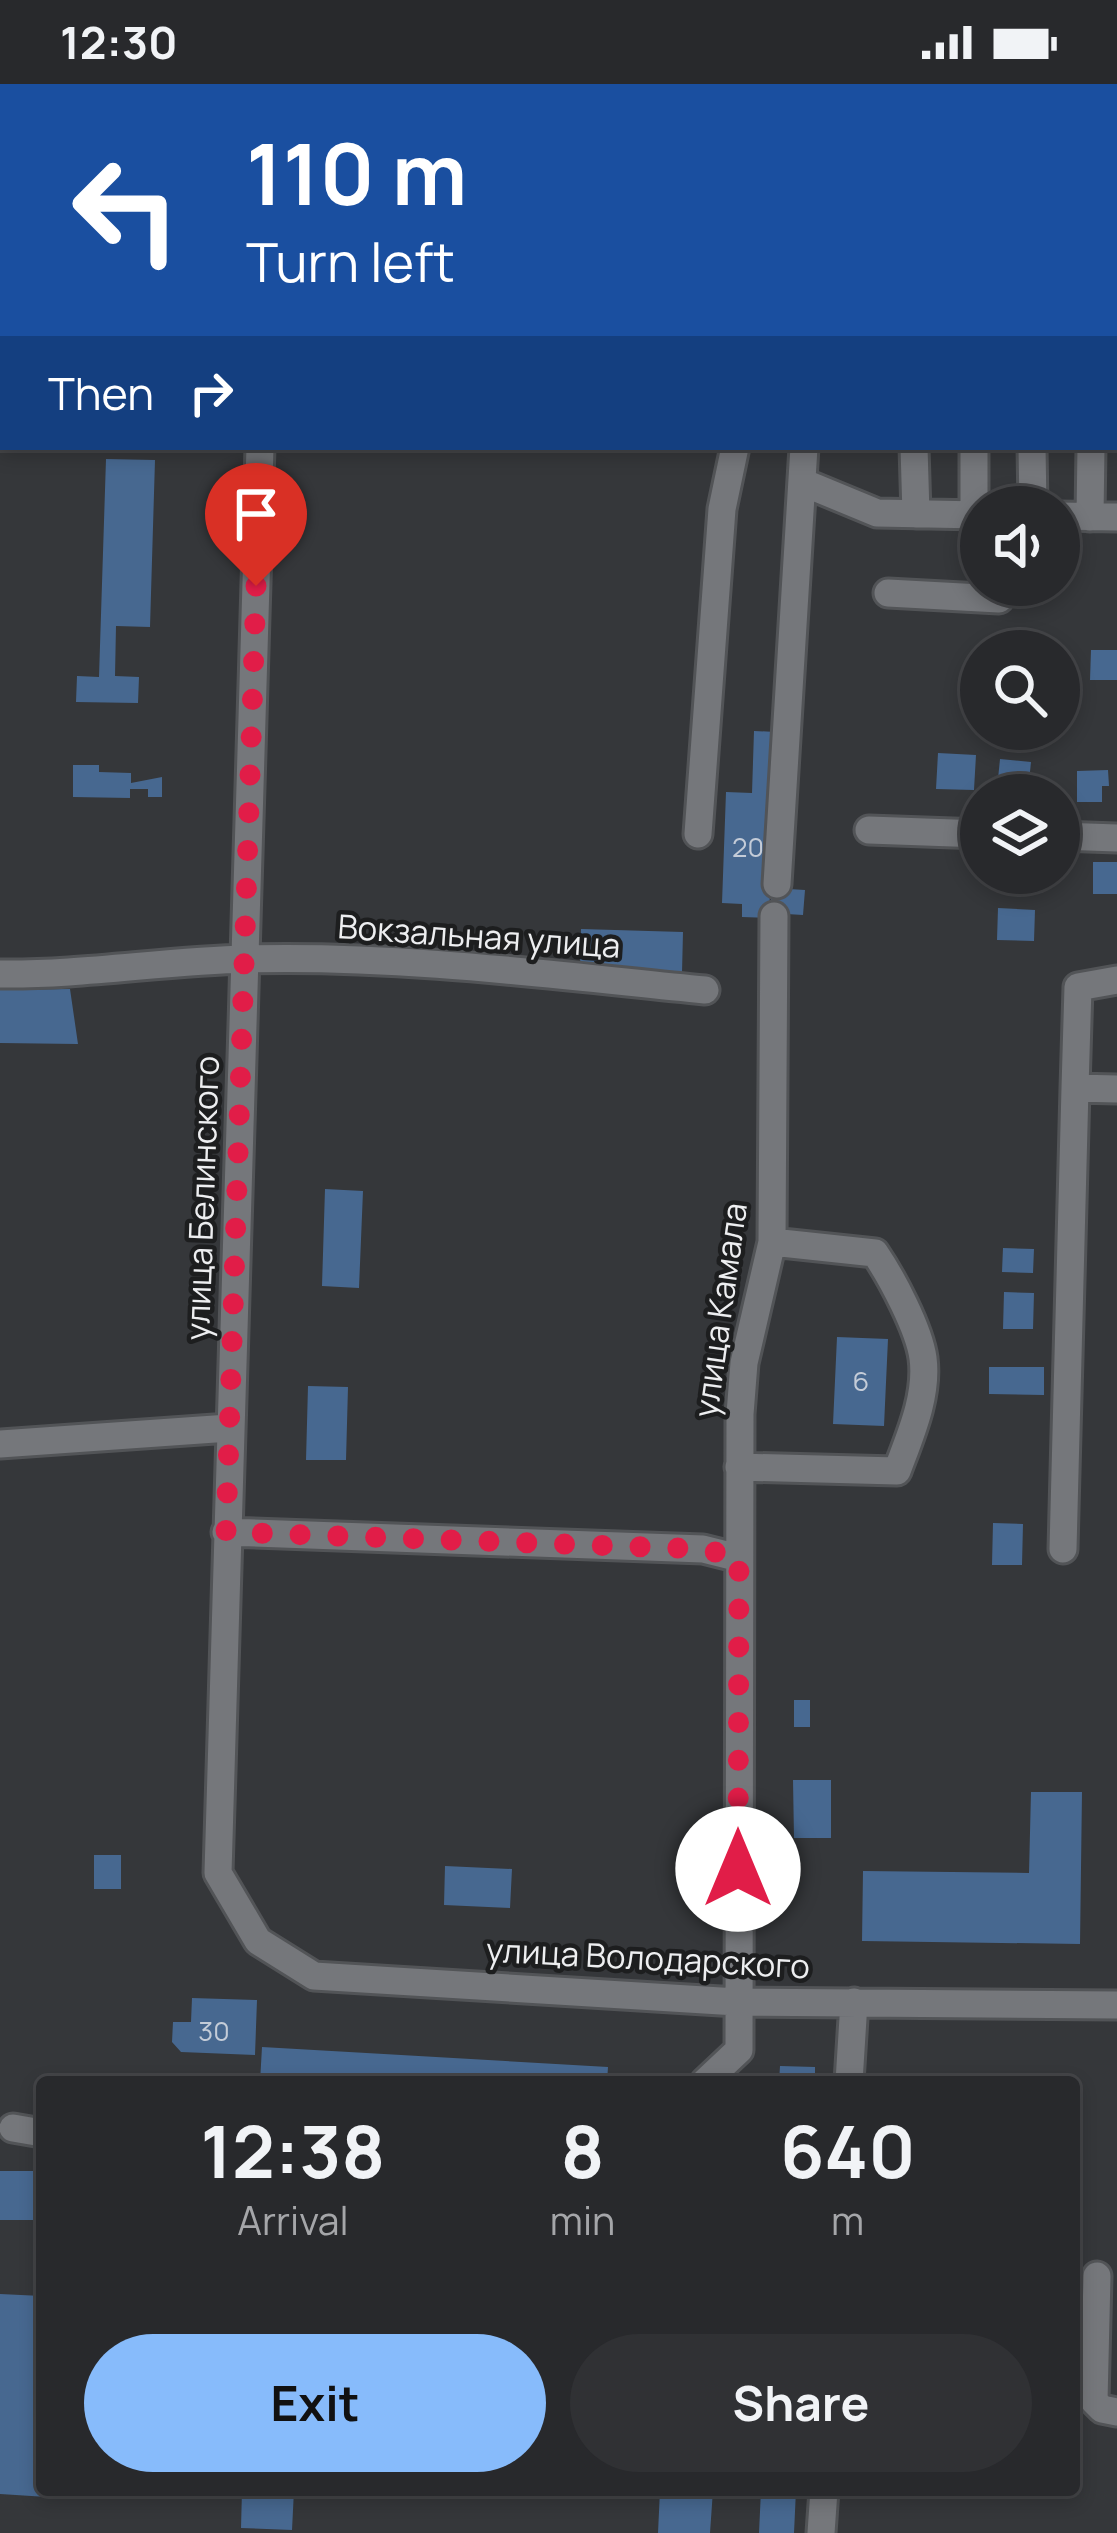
<!DOCTYPE html>
<html lang="en">
<head>
<meta charset="utf-8">
<style>
	body { margin:0; font-family:Manrope,sans-serif; background:#303134; color:#f1f3f6; height:100vh; display:flex; flex-direction:column; font-size:45px; white-space:nowrap }
	* { box-sizing:border-box; margin:0 }
	p { font-size:39px; color:#a5a6a9 }
	.icon { flex:none; width:66px; height:66px; fill:none; stroke:currentColor; stroke-width:2; stroke-linecap:round; stroke-linejoin:round }
	.map { position:relative; flex:1; overflow:hidden }
	.details { position:absolute; left:36px; top:1992px; width:1044px; height:420px; display:flex; flex-direction:column; background:#28292c; border-radius:12px; box-shadow:0 6px 18px #0003,0 0 0 3px #444548 }
	.details>* { flex:none }
	.hud { position:absolute; left:0px; top:0px; width:1119px; height:366px; box-shadow:0 6px 18px #0003,0 0 0 3px #444548; background:#1a4fa0; color:#fff; overflow:hidden }
	.tools { position:absolute; left:960px; top:402px; display:grid; gap:24px }
	.tools a { display:grid; place-items:center; width:120px; height:120px; border-radius:50%; background:#28292c; box-shadow:0 6px 18px #0003,0 0 0 3px #444548; font-size:60px }
	.pin { position:absolute; display:grid; place-items:center; width:102px; height:102px; color:#fff; margin:-123px -51px; border-radius:50% 50% 50% 0; rotate:-45deg; box-shadow:0 0 12px #0007 }
	.pin .icon { rotate:45deg }
	.me { position:absolute; width:132px; margin:-66px; rotate:0deg; stroke-linejoin:round; filter:drop-shadow(0 0 9px #0008) }
	.turn { display:flex; align-items:center; gap:42px; height:252px; padding:0 48px; font-size:54px }
	.turn .icon { width:156px; height:156px; stroke-width:2.5 }
	.turn b { display:block; font-size:84px; line-height:102px }
	.then { display:flex; align-items:center; height:114px; padding:0 48px; background:#0003; gap:24px; font-size:45px }
	.eta { display:flex; justify-content:space-evenly; align-items:center; height:204px; text-align:center }
	.eta b { font-size:72px; font-weight:700; line-height:84px }
	.button { display:flex; gap:24px; margin-top:auto; padding:24px 48px }
	.button a { flex:1; height:138px; border-radius:72px; background:#87bbfb; color:#111; font-size:48px; font-weight:700; line-height:138px; text-align:center }
	.button a+a { background:#303134; color:#f1f3f6 }
	.status { display:flex; justify-content:space-between; align-items:center; height:84px; padding:0 60px; background:#28292c; direction:ltr }
	.status svg { height:33px; fill:currentColor }
	.map>svg:first-child { display:block }
	.building { fill:#476890 }
	.lines { fill:none; stroke-linecap:round; stroke-linejoin:round }
	.minor-casing { stroke:#525457; stroke-width:33 }
	.minor { stroke:#75777b; stroke-width:27 }
	.route { stroke:#e11d48; stroke-width:21; stroke-dasharray:0 37.8 }
	.labels { text-anchor:middle; stroke-width:9; stroke-linejoin:round; paint-order:stroke }
	.number-label { font-size:27px; fill:#c4ccd8 }
	.street-label { font-size:33px; fill:#edeef0; stroke:#1d1e1f }
</style>
</head>
<body>
<div class="status"><b>12:30</b><svg viewBox="0 0 49 12"><path d="M0 12V9h3v3zM5 12V6h3v6zM10 12V3h3v9zM15 12V0h3v12zM26 1h20v11H26zM47 4h2v5h-2z"/></svg></div>
<div class="map">
<svg width="1117" height="2449" viewBox="0 0 1117 2449">
	<rect width="100%" height="100%" fill="#35373a"/>
	<path class="building" d="M106,375L155,376L150,543L116,542L115,592L139,593L138,619L76,618L77,592L99,593Z
		M1091,566H1117V596H1090Z
		M754,647L776,648L769,834L742,833V820L722,819L726,708L752,709Z
		M938,669L976,671L974,706L936,705Z
		M1000,675L1031,678L1028,707L997,705Z
		M73,681H99V688L131,689V699L162,693V713H148V705H130V714L73,713Z
		M1108,686L1109,702H1102V718H1077V687Z
		M1093,778H1117V810H1093Z
		M772,804L805,806L803,831L770,829Z
		M998,824L1035,826L1034,857L997,856Z
		M581,845L683,848L682,889L580,886Z
		M70,905L78,960L0,959V906Z
		M325,1105L363,1107L359,1204L322,1202Z
		M1003,1164L1034,1165L1033,1189L1002,1188Z
		M1004,1208L1034,1209L1033,1245H1003Z
		M837,1253L888,1255L884,1342L833,1340Z
		M989,1283H1044V1311L989,1310Z
		M308,1302L348,1303L346,1376H306Z
		M993,1439L1023,1440L1022,1481H992Z
		M794,1616H810V1643H794Z
		M793,1696H831V1754H794Z
		M1031,1708H1082L1080,1860L862,1857L863,1787L1029,1789Z
		M94,1771H121V1805H94Z
		M445,1782L512,1785L510,1824L444,1821Z
		M192,1914L257,1916L255,1971L181,1968L172,1958L173,1938H191Z
		M262,1963L608,1983L607,1998H260Z
		M780,1982L815,1983V1998H779Z
		M0,2087H42V2136H0Z
		M0,2210L42,2212V2406H47V2413L0,2410Z
		M242,2406H294L292,2446L241,2444Z
		M660,2406H713L710,2449H658Z
		M761,2406H796L794,2449H759Z"/>
	<g class="lines">
		<defs>
			<path id="minor" d="M498,3L499,0
				M839,3L843,0
				M0,179L3,180
				M260,363L218,1789L258,1857L314,1892L737,1918L1117,1921
				M914,363L916,430
				M1032,363L1033,423
				M802,398L877,429L981,431
				M974,431V363
				M1059,432L1117,433
				M1090,433L1091,363
				M888,509L999,515L1005,501
				M869,746L981,750
				M698,750L722,425L735,363
				M1059,752L1117,754
				M777,800L804,363
				M0,890C83,891 164,877 247,875C400,871 553,891 705,906
				M1117,896L1078,903L1075,1004L1117,1005
				M0,1360L229,1344
				M739,1383L897,1387C910,1352 928,1312 923,1274C919,1245 892,1194 875,1169L772,1158
				M226,1448L703,1465L739,1474
				M1063,1465L1075,1004
				M705,1998L739,1966L740,1330L744,1279L772,1158L774,832
				M849,1998L854,1918
				M13,2044L42,2049
				M1097,2192L1094,2317L1102,2325L1117,2328
				M821,2449L824,2406"/>
		</defs>
		<use href="#minor" class="minor-casing"/>
		<use href="#minor" class="minor"/>
	</g>
	<g class="lines">
		<path class="route" d="M256,502L226,1448L703,1465L739,1474L738,1785"/>
	</g>
	<g class="labels">
		<g class="number-label">
			<text x="748" y="773">20</text>
			<text x="861" y="1307">6</text>
			<text x="214" y="1957">30</text>
		</g>
		<g class="street-label">
			<text transform="translate(479 852) rotate(4)" y="12">Вокзальная улица</text>
			<text transform="translate(202 1114) rotate(-88)" y="12">улица Белинского</text>
			<text transform="translate(720 1226) rotate(-82)" y="12">улица Камала</text>
			<text transform="translate(648 1874) rotate(3)" y="12">улица Володарского</text>
		</g>
	</g>
</svg>
<div class="tools">
<a><svg class="icon" aria-label="sound" viewBox="0 0 24 24"><path d="M4 9h4l5-4v14l-5-4H4zM17 9q2 3 0 6"/></svg></a>
<a><svg class="icon" aria-label="search" viewBox="0 0 24 24"><circle cx="10" cy="10" r="6"/><path d="M15 15l6 6"/></svg></a>
<a><svg class="icon" aria-label="layers" viewBox="0 0 24 24"><path d="M12 4l9 5-9 5-9-5zM3 14l9 5 9-5"/></svg></a>
</div>
<div class="pin" style="left:256px;top:502px;background:#d93025"><svg class="icon" aria-label="arrive" viewBox="0 0 24 24"><path d="M6 21V4h12l-3 4 3 4H6"/></svg></div>
<svg class="me" style="left:738px;top:1785px" viewBox="-20 -20 40 40"><circle r="19" fill="#fff"/><path d="M0-13L10 11 0 6-10 11z" fill="#e11d48"/></svg>
<div class="hud">
<div class="turn"><svg class="icon" aria-label="left" viewBox="0 0 24 24"><path d="M17 20v-9H6M10 6l-5 5 5 5"/></svg><div><b>110 m</b>Turn left</div></div>
<div class="then">Then<svg class="icon" aria-label="right" viewBox="0 0 24 24"><path d="M7 20v-9h11M14 6l5 5-5 5"/></svg></div>
</div>
<section class="details">
<div class="eta">
<div><b>12:38</b><p>Arrival</p></div>
<div><b>8</b><p>min</p></div>
<div><b>640</b><p>m</p></div>
</div>
<div class="button"><a>Exit</a><a>Share</a></div>
</section>
</div>
</body>
</html>
